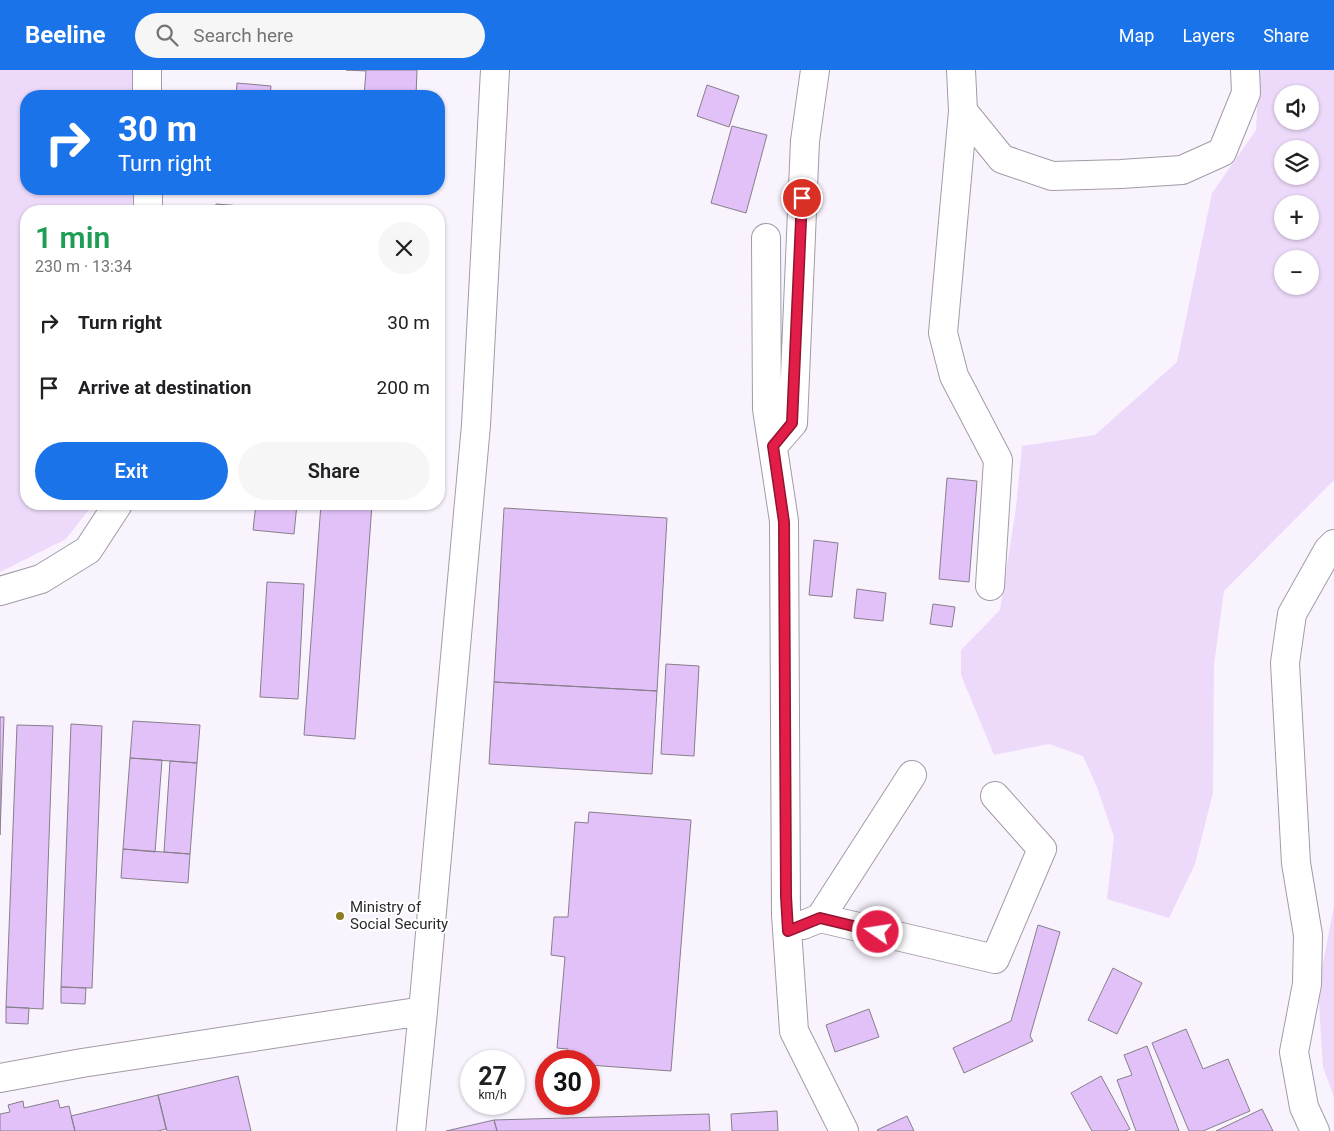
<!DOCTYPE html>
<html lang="en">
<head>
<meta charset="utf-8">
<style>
	body { margin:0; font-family:Roboto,sans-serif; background:#f6f6f6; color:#202124; height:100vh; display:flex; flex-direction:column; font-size:19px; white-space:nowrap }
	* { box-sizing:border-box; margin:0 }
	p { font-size:16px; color:#757577 }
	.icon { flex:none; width:28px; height:28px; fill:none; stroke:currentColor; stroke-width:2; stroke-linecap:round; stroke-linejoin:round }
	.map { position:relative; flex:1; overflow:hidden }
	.side { position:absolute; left:20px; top:135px; width:425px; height:305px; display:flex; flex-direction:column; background:#fff; border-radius:20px; box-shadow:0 1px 4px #0004 }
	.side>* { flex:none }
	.hud { position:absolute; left:20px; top:20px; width:425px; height:105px; border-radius:20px; box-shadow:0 1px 4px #0004; background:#1a73e8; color:#fff; overflow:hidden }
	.buttons { position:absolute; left:1274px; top:15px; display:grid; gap:10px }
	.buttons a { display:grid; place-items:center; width:45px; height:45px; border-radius:50%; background:#fff; box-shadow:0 1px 4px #0004; font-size:25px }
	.speed { position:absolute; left:460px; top:980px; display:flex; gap:10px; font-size:25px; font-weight:700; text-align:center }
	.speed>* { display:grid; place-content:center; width:65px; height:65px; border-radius:50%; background:#fff; box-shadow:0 1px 4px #0004; line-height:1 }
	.speed small { font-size:12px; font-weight:400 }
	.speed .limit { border:8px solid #d22; background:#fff; color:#111 }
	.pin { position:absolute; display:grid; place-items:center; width:42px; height:42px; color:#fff; margin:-21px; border:2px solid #fff; border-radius:50%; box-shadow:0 1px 5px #0007 }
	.me { position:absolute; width:55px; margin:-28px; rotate:283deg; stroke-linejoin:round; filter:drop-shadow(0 0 4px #0008) }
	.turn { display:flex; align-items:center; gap:18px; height:105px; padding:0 15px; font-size:22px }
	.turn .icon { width:65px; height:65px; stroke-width:2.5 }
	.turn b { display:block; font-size:35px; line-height:42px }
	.round { display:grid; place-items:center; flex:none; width:52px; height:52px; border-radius:26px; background:#f6f6f6 }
	.headline { display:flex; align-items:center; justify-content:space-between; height:85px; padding:0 15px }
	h1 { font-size:30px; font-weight:600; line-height:38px; color:#1e9e55 }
	.button { display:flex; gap:10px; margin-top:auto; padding:10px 15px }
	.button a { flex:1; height:58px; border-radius:30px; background:#1a73e8; color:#fff; font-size:20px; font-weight:600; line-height:58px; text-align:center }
	.button a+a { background:#f6f6f6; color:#202124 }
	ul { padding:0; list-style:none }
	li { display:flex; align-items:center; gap:15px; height:65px; padding:0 15px }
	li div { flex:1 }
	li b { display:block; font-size:19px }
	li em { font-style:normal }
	header { display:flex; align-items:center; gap:30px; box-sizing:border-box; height:70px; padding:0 25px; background:#1a73e8; color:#fff }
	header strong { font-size:24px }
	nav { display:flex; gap:28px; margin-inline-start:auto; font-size:18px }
	.search { width:350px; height:45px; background:#f6f6f6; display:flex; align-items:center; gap:12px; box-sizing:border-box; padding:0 18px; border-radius:28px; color:#757577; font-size:19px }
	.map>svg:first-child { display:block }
	.green { fill:#eddafa; fill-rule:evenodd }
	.building { fill:#e2c1f9; stroke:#867f8b }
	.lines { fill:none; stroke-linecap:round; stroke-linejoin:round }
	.minor-casing { stroke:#a29ba7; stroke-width:30 }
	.minor { stroke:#fff; stroke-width:28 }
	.route-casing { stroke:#92132f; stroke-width:12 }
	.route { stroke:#e11d48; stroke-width:9 }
	.poi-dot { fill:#8a7d24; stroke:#fff; stroke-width:2 }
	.labels { text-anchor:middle; stroke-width:4; stroke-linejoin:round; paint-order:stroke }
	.poi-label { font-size:15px; fill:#2c292e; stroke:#fff; text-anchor:start }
</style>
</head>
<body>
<header>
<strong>Beeline</strong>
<div class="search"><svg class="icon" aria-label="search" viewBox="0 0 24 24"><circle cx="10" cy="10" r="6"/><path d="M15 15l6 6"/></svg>Search here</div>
<nav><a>Map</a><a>Layers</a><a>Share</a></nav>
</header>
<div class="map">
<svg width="1334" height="1061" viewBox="0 0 1334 1061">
	<rect width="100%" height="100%" fill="#f9f3fd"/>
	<path class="green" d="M0,0H136V26H26V119H136V141H26V434H93L66,469L0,502Z
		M1259,0H1334V410L1224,521L1214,595L1213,723L1195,794L1169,848L1107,829L1114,767L1097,717L1083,686L1049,674L994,685L961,605V580L1000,540L1016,438L1022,376L1095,365L1177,292L1212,123L1256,60ZM1282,24H1310V51H1282ZM1282,79H1310V106H1282ZM1282,134H1310V161H1282ZM1282,189H1310V216H1282Z
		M1334,836V1027L1323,997L1318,920Z"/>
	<path class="building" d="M346,0H417L416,26H364L366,1Z
		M237,13L271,16L270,26H236Z
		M707,15L739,26L729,57L697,46Z
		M732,56L767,65L746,143L711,133Z
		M216,134L267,138V141H215Z
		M947,408L977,411L969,512L939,509Z
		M256,434H297L294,464L253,460Z
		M321,434H372L355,669L304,665Z
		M504,438L667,448L657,621L494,612Z
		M814,470L838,473L832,527L809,525Z
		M267,512L304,514L298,629L260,627Z
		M857,519L886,523L883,551L854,548Z
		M933,534L955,537L952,557L930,554Z
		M666,594L699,596L694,686L661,684Z
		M494,612L657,621L652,704L489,694Z
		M0,647H4L0,765Z
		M133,651L200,655L197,693L130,688Z
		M71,654L102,656L92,918L61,917Z
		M17,655L53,656L43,939L6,937Z
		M130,688L162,690L155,782L123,779Z
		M170,691L197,693L190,784L164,782Z
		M589,742L691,750L671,1001L589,995V991H567L568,979L557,978L565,887L551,885L554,847H568L575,752L588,753Z
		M123,779L190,784L188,813L121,808Z
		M1038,855L1060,862L1030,966L1033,971L964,1003L953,978L1011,951Z
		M1113,898L1142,913L1117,964L1088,950Z
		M61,917L86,918L85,934L61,933Z
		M6,937L29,938L28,954L6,953Z
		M869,939L879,967L835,982L826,955Z
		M1186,959L1203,999L1228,989L1250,1041L1203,1061H1189L1152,973Z
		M1147,976L1179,1061H1136L1117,1010L1132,1005L1124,985Z
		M238,1006L251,1061H167L158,1025Z
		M1101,1006L1130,1059L1125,1061H1092L1071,1023Z
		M158,1025L166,1059L158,1061H75L71,1046Z
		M58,1030L60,1038L69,1036L75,1061H0V1044L10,1042L8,1035L23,1031L24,1038Z
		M1262,1039L1273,1061H1216Z
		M777,1041L778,1061H732L731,1044Z
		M709,1044L710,1061H497L494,1050Z
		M907,1046L914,1061H878L877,1060Z
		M494,1050L497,1061H446Z"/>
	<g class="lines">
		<defs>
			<path id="minor" d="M147,0V26
				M961,0L963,41L1002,89L1052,106L1121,104L1182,100L1222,82L1246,23L1245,0
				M963,41L943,263L954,306L998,390L990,516
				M148,119V141
				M766,168L767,339L784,451L786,845L794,961L844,1061
				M773,376L793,353L805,71L815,0
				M0,521L41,509L88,480L118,434
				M820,848L995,889L1042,779L995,726
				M803,855L820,848L912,705
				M0,1008L82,993L423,941
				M411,1061L423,941L476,355L495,0
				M1315,1061L1304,1037L1294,982L1307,914L1308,865L1296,793L1285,593L1292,544L1328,480L1334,474"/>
		</defs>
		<use href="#minor" class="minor-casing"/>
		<use href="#minor" class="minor"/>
	</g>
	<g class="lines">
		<defs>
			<path id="route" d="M802,128L792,353L773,376L784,452L786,826L788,861L820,848L878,862"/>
		</defs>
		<use href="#route" class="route-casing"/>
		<use href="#route" class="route"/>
	</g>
	<circle class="poi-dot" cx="340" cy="846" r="5"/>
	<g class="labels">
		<g class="poi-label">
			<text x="350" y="842">Ministry of<tspan x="350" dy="17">Social Security</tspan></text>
		</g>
	</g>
</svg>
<div class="buttons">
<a><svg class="icon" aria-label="sound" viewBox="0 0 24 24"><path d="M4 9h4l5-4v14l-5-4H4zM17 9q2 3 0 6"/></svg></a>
<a><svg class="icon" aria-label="layers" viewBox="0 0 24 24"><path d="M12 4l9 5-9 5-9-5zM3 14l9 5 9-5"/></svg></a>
<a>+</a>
<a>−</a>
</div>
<div class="speed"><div>27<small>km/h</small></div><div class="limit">30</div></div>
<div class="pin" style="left:802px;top:128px;background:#d93025"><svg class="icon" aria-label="arrive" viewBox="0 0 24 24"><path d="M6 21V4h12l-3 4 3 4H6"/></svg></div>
<svg class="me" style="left:878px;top:862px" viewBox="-20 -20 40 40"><circle r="17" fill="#e11d48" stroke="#fff" stroke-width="3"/><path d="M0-11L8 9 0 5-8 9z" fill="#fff"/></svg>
<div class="hud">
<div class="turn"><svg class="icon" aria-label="right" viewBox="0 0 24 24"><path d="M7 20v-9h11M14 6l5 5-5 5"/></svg><div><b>30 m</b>Turn right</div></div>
</div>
<section class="side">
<div class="headline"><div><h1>1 min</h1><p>230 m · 13:34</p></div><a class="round"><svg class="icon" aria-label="close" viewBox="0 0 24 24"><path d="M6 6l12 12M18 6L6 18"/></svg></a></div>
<ul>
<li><svg class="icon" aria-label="right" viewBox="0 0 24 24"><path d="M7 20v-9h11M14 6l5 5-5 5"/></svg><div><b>Turn right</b></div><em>30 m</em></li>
<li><svg class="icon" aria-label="arrive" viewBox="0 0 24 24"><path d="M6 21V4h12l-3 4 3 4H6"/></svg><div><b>Arrive at destination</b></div><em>200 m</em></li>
</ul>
<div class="button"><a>Exit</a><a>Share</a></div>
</section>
</div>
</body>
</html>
